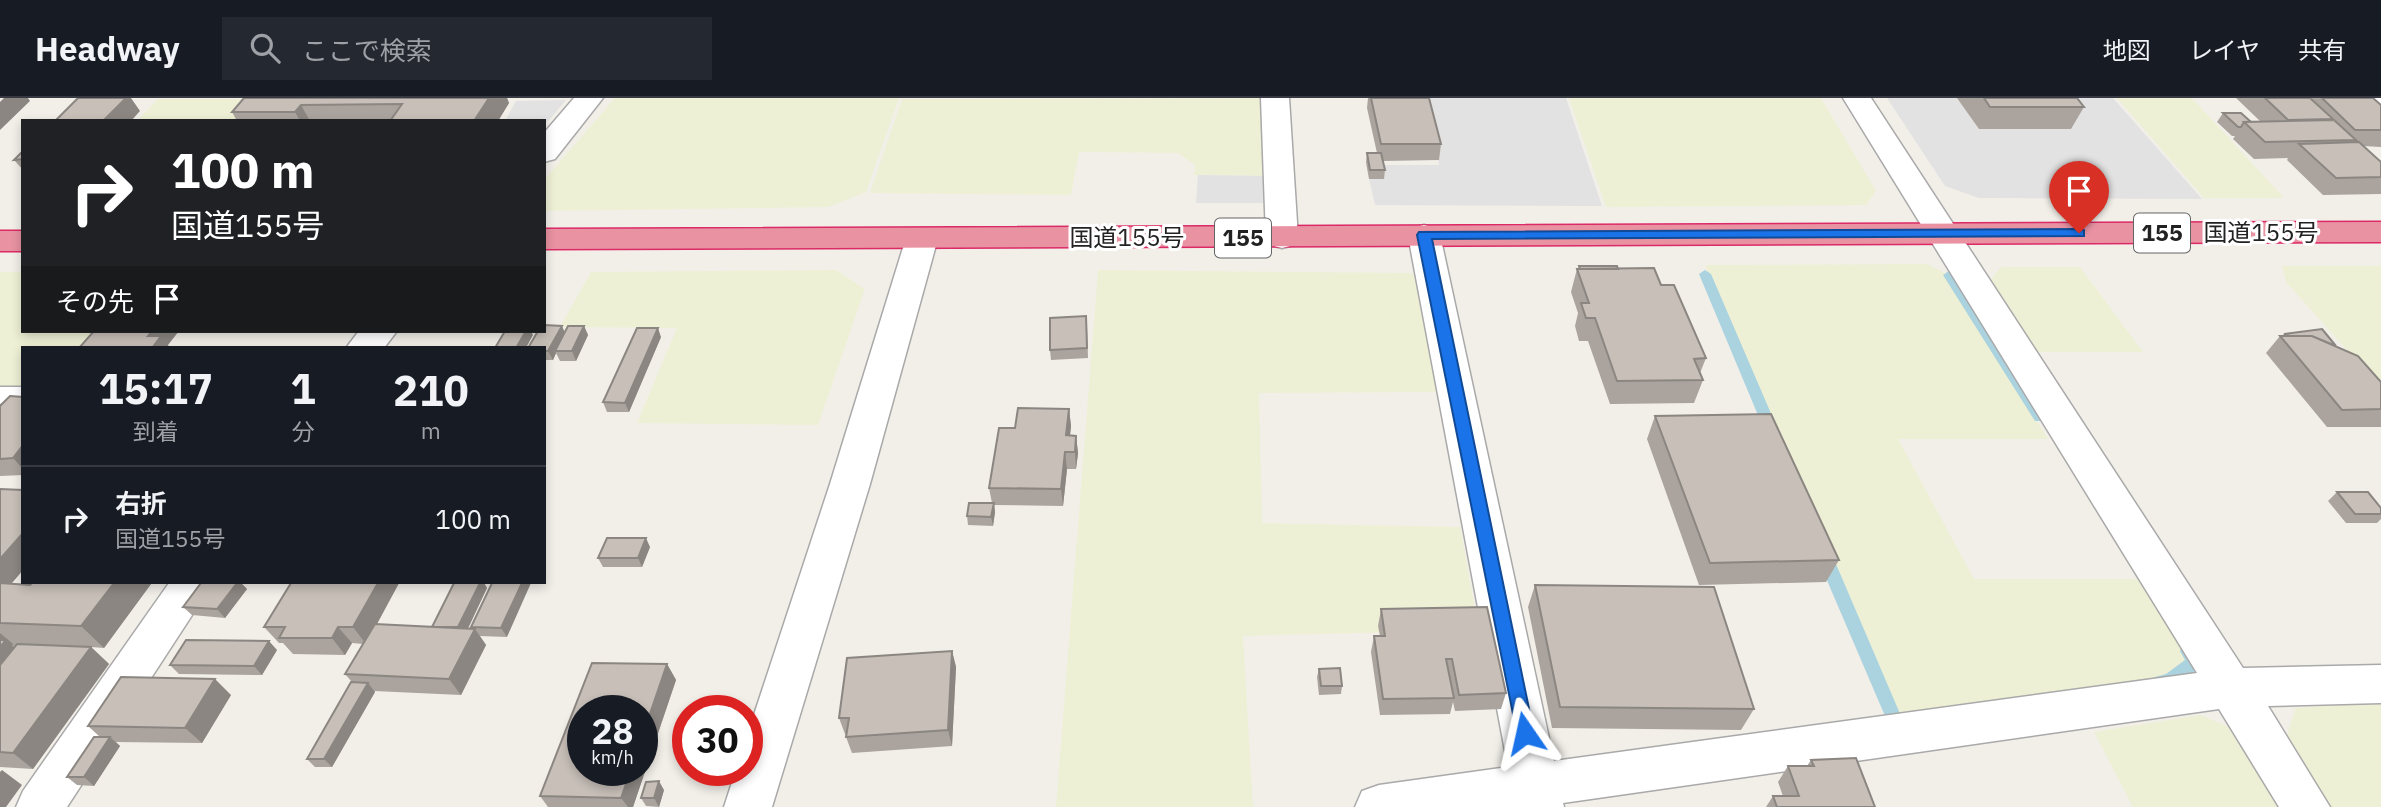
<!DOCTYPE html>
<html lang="ja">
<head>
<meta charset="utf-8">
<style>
	body { margin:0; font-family:"IBM Plex Sans","Noto Sans JP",sans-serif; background:#242831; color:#f1f3f6; height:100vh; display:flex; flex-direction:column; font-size:26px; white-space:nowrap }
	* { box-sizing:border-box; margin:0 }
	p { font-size:23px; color:#9ea1a6 }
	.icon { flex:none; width:38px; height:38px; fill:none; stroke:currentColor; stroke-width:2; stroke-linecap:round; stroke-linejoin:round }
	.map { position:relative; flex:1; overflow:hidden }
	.side { position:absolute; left:21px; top:248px; width:525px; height:238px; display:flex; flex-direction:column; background:#171b24; border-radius:0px; box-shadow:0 4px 10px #0003 }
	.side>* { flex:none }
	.top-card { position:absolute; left:21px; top:21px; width:525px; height:214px; border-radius:0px; box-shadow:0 4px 10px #0003; background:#202124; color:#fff; overflow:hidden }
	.speed { position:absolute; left:567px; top:597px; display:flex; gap:14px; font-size:35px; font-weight:700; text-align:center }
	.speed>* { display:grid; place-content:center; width:91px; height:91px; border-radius:50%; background:#171b24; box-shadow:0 4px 10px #0003; line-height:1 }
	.speed small { font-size:18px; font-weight:400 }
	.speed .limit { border:10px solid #d22; background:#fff; color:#111 }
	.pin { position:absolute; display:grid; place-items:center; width:60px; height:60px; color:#fff; margin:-72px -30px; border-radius:50% 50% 50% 0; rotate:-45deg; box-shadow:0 0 7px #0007 }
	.pin .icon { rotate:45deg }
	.me { position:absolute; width:77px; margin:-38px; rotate:349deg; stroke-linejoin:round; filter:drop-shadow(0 0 5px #0008) }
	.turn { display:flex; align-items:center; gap:24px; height:147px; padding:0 35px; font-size:32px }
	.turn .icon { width:91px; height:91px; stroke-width:2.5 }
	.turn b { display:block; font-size:49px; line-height:60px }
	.then { display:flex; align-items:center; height:66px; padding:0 35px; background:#0003; gap:14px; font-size:26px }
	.eta { display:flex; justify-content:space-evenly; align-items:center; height:119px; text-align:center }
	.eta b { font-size:42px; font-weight:800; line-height:49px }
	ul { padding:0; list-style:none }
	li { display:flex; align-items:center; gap:21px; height:105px; padding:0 35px; border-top:2px solid #363941 }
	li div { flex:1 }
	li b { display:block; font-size:26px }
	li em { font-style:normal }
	header { display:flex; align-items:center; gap:42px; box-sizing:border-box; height:98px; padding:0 35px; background:#171b24; border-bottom:2px solid #363941 }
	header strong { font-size:33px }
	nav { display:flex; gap:38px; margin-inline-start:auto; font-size:24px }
	.search { width:490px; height:63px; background:#242831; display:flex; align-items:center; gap:18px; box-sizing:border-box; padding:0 24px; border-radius:0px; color:#9ea1a6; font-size:26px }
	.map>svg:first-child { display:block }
	.farmland { fill:#eef0d5 }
	.parking { fill:#e2e2e2 }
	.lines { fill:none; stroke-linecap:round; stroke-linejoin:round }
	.stream { fill:#aad3df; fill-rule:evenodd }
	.minor-casing { stroke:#a9a9a9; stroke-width:3 }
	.highway-casing { stroke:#dc2a67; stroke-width:3 }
	.minor { fill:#fff; fill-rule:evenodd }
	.highway { fill:#e892a2; fill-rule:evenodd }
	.wall { fill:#aba49e }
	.shaded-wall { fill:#8b8681 }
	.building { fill:#c7bfb8; stroke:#8b8681; stroke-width:2 }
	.route { fill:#1a73e8; stroke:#114b97; stroke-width:2 }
	.labels { text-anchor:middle; stroke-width:6; stroke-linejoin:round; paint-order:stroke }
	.shield { fill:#fff; stroke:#646464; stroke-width:2 }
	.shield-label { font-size:23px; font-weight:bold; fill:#222 }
	.street-label { font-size:24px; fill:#222; stroke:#fff }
</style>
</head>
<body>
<header>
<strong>Headway</strong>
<div class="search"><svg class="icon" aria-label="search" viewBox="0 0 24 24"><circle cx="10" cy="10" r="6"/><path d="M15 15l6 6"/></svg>ここで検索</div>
<nav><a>地図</a><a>レイヤ</a><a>共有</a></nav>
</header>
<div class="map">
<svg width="2381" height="709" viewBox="0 0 2381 709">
	<rect width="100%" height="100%" fill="#f2efe9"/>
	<path class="farmland" d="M615,0H899L866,94L828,109L544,113V82Z
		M1263,0L1272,78L1194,77L1195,67L1178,55L1079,54L1071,97L870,95L902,1Z
		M1569,0H1821L1876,93L1866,107L1606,109Z
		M2117,0H2192L2284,100H2204Z
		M158,1H275L255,23H137Z
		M1927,166L1945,175L2048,341H1898L1974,481H2137L2190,561L2166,580L1901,621L1705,167Z
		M2282,168H2381V290L2286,184Z
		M2001,169H2080L2143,254H2036L1991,182Z
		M836,172L865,191L818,327L637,325L677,230L560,229L591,174Z
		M1098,172L1410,175L1420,180L1442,294L1259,295L1262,425L1460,429L1479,532L1243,538L1253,709H1056Z
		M0,174H23V233H102L86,250H23V292L0,293Z
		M2381,604V709H2330L2286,639L2296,610Z
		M2200,617L2230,629L2280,709H2133L2094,634Z"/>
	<path class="parking" d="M1426,0H1566L1602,108L1375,107L1366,67H1439Z
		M1887,0H2113L2202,101L1979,100L1945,88Z
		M566,2L544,28V23H505L516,3Z
		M1198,77L1272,78L1273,105H1196Z"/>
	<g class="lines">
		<path class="stream" d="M1705,172L1711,176L1779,334L1777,338L1772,339L1765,334L1699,176Z
			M1949,173L1953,174L2045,317L2047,320L2045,323H2035L1943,177Z
			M1825,453L1830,455L1833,459L1904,625L1902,630L1896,632L1890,630L1888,625L1817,459L1820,455Z
			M2188,546C2196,549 2199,556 2203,563L2201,568C2188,578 2174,595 2155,589L2153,584L2155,579L2166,576L2185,562L2180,553L2182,548Z"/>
		<defs>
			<path id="minor" d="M574,0H603L555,61L544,64V35Z
				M1261,0H1289L1298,140L1294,147L1282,150L1270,147L1266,140Z
				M1843,0H1871L2243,570L2381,567V605L2268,608L2330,709H2279L2219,611L1563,705L1564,709H1355L1362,693L1379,687L1508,669L1408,137L1412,130L1424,127L1436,130L1440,137L1554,663L2197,575Z
				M2364,0H2381V12L2371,9Z
				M922,130L934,133L938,140L870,386L772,709H724L736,672H747V638L830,386L906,140L910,133Z
				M359,233H397L384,250H346Z
				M0,289H23V315H0Z
				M169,485H213L67,709H16L23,693Z"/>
			<path id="highway" d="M2381,124V144L544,151V131Z
				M0,133H23V153H0Z"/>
		</defs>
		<use href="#minor" class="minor-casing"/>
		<use href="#highway" class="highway-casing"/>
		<use href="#minor" class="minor"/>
		<use href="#highway" class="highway"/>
	</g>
	<path class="wall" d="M244,0H507L509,5L498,23H237L232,14Z
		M1368,0H1429L1441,46L1439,62L1383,63L1385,72L1384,81H1369L1366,64L1367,55H1377L1367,10Z
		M1957,0H2077L2084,9L2071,31H1979Z
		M2236,0H2373L2381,7V49L2363,48L2381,64V96L2323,97L2287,62L2288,60L2254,61L2233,41L2235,38H2232L2217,24L2223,15L2251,24H2261Z
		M23,53V72L14,62Z
		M1579,168L1618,171L1661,187L1706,260L1700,275L1703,282L1694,305L1610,306L1588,243H1579L1575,228L1578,215L1571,194L1577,171H1579Z
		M1087,227L1088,260L1051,262L1050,252Z
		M584,228L588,237L576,263H560L556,255L553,262H544V250L565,235Z
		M2284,236L2336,248L2381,284V329H2327L2266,255L2280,238H2282Z
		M661,239L629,314H607L603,304Z
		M23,299V377L0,378V306Z
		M1069,311L1071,328L1070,338H1076L1078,355L1076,371H1067L1063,408L994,407L995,414L993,428L968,427L967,418L992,405L989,390L1015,330Z
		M1655,318L1839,462L1826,484L1699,487L1647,341Z
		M0,391L23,392V472L11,486L30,487L32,485H163L162,486H151L104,550L91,549L109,566L33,671L0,669Z
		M2337,394L2381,410V421L2377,425H2346L2328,403Z
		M650,449L642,469H603L598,460Z
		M201,485H241L247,491L225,520L192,517L183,509Z
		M291,485H399L377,526L432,529L454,485H484L487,490L468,531H472L471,529L492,485L507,539L480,538L486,547L461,597L374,593L375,594L332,669H315L307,661L352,584L345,576L363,546L352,545L345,557L293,556L283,545H279L264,529Z
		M1535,487L1754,611L1741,632L1552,630L1528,509Z
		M1381,511L1506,595L1501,611L1455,613L1453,604L1450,616L1380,617L1371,554L1374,538H1380L1378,528Z
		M277,552L262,577L179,576L170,567Z
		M952,553L956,569L952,648L852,655L846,639L847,636H845L839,620Z
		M667,566L676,582L633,709H548L540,698Z
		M1319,571L1342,588L1341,596L1319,597L1317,579Z
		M231,597L202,645L116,644L120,648L94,688L77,687L67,679L100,639L88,628Z
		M1811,662L1875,709H1766L1773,698H1783L1778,684L1788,668H1807Z
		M664,692L659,709L646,708L641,700Z"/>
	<path class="shaded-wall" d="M4,0H28L30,3L0,32V4Z
		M126,0H131L140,13L131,23H103Z
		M489,0H507L509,5L498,23H474Z
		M301,7L310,23H300L295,14Z
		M562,228L566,237L555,253L556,255L553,262L548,253Z
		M584,228L588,237L576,263L572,253Z
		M658,230L661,239L629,314L625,305Z
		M152,233H179L168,247L170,250H152L148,238Z
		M526,233H531L533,237L526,250H516Z
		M1069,311L1071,328L1068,354L1066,337Z
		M1076,338L1078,355L1076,371L1075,354Z
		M23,347V371L13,360Z
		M1065,354L1067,371L1063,408L1061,391Z
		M994,405L995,414L993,428L991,419Z
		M23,435V472L0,499V461Z
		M646,440L650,449L642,469L638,460Z
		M114,485H150L151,486L104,550L81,528Z
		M237,485H241L247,491L225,520L217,511Z
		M378,485H399L366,546L353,529Z
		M480,485H484L487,490L464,538L458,529Z
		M522,485H531L507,539L501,530Z
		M338,529L352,545L345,557L332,540Z
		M475,531L486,547L461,597L449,581Z
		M0,535L13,546L12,548L24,558L0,589Z
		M269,543L277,552L262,577L254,568Z
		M91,549L109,566L33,671L13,655Z
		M952,553L956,569L952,648L948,632Z
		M667,566L676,582L633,709H628L621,700L631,672H642V639Z
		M215,581L231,597L202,645L185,630Z
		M368,585L375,594L332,669L324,661Z
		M110,639L120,648L94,688L84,679Z
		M2,672L22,687L6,709H0V674Z
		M659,683L664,692L659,709L654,700Z"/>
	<path class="building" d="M78,0H126L103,23H55Z
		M244,0H489L474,23H390L402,6L301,7L295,14H232Z
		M1371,0H1429L1441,46H1381Z
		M1984,0H2077L2084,9H1990Z
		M2265,0H2310L2333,21L2288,22Z
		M2322,0H2373L2381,7V32H2355Z
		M2223,15H2241L2251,24H2244L2241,29H2238Z
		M2334,22L2356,42L2265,44L2244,24Z
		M2359,44L2381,64V79L2336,80L2299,46Z
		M23,53V61L14,62Z
		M1367,55H1381L1385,72H1370Z
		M1579,168H1617L1618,171H1580Z
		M1654,170L1661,187H1674L1706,260L1694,261L1703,282L1617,283L1595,220H1586L1581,205H1589L1577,171Z
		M1086,218L1087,250L1050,252V220Z
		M544,227L562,228L548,253H544V250H528L538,233H544Z
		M568,228H584L572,253H555Z
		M637,230H658L625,305L603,304Z
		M2322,231L2336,248L2312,238H2290L2284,236Z
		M94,233H152L148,238H161L152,250H79Z
		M505,233H526L516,250H495Z
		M2280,238H2312L2358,258L2381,284V311L2342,312Z
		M10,298L23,299V347L13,360L0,361V308Z
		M1018,310L1069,311L1066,337L1076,338L1075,354H1065L1061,391L989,390L999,330H1015Z
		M1771,316L1839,462L1710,465L1655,318Z
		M0,391L23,392V435L0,461Z
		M2337,394H2368L2381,410V416H2355Z
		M969,405H994L991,419L967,418Z
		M607,440H646L638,460H598Z
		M0,485L30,487L32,485H114L81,528L0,525Z
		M201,485H237L217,511L183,509Z
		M291,485H378L353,529H338L332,540H279L285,529H264Z
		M454,485H480L458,529H432Z
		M492,485H522L501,530L471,529Z
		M1535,487L1714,489L1754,611L1560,609Z
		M1487,509L1506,595L1459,597L1452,561H1446L1454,600L1383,601L1374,538H1385L1381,511Z
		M375,526L475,531L449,581L345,576Z
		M0,542H6L0,549Z
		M186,542L269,543L254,568L170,567Z
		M17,546L91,549L13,655L0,654V567Z
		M952,553L948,632L846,639L849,620H839L847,560Z
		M592,565L667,566L642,639V612H583V672H631L621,700L540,698Z
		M1340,570L1342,588H1321L1319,571Z
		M121,579L215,581L185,630L88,628Z
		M351,584L368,585L324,661H307Z
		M94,639H110L84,679H67Z
		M1856,660L1875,709H1777L1773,698H1799L1788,668H1814L1811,662Z
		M659,683L654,700H641L646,684Z"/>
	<path class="route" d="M2079,131L2084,132V138L1432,141L1534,635L1532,641L1525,643L1518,641L1417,137L1419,134Z"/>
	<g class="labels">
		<g class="shield">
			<rect x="2134" y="115.5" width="56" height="39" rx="5"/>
			<rect x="1215" y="120.5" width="56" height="39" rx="5"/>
		</g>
		<g class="shield-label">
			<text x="2162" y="143">155</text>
			<text x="1243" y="148">155</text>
		</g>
		<g class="street-label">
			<text x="2261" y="143">国道155号</text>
			<text x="1127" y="148">国道155号</text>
		</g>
	</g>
</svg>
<div class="speed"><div>28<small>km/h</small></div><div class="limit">30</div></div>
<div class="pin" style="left:2079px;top:135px;background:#d93025"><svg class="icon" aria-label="arrive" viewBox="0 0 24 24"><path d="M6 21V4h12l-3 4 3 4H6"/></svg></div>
<svg class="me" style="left:1525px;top:635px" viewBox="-20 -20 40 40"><path d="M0-17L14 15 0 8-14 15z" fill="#1a73e8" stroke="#fff" stroke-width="4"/></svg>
<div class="top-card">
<div class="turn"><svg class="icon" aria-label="right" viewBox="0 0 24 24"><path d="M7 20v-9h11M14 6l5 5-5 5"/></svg><div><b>100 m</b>国道155号</div></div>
<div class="then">その先<svg class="icon" aria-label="arrive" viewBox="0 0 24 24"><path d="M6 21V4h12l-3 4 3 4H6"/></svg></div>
</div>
<section class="side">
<div class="eta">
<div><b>15:17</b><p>到着</p></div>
<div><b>1</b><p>分</p></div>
<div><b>210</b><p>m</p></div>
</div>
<ul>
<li><svg class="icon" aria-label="right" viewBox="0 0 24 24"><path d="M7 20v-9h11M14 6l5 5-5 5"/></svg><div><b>右折</b><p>国道155号</p></div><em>100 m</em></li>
</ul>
</section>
</div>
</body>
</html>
